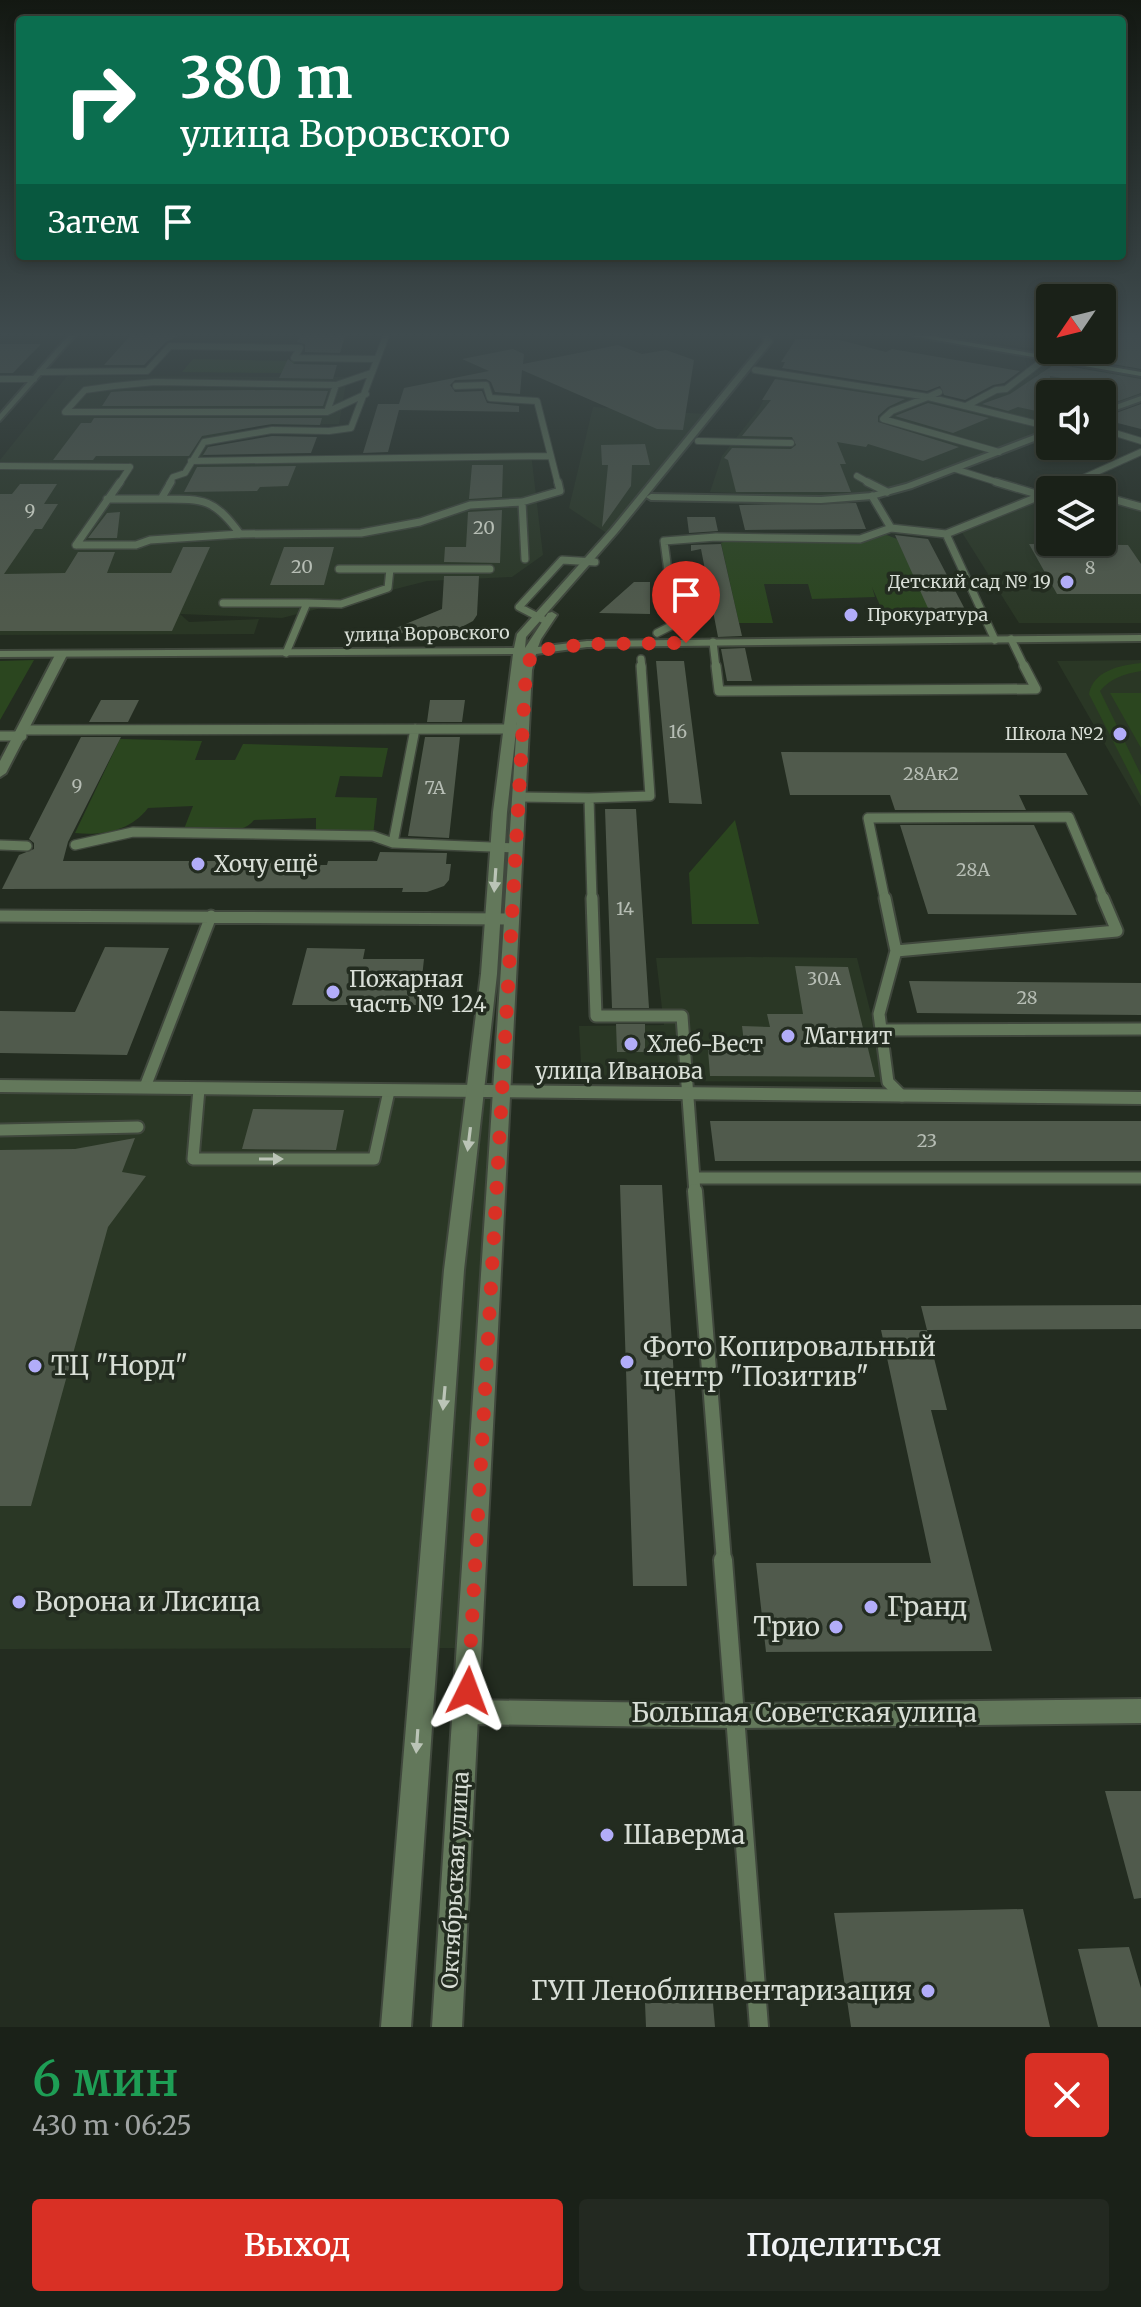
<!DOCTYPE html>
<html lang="ru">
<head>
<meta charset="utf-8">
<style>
	body { margin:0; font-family:Merriweather,serif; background:#232921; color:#f1f3f6; height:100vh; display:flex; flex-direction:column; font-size:30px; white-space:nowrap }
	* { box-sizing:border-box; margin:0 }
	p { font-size:26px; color:#9fa3a2 }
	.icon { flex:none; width:44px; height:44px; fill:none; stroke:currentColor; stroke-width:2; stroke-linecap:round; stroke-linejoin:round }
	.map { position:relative; height:2027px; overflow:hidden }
	.sheet { display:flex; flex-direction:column; background:#1a2118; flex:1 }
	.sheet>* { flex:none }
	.hud { position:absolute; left:16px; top:16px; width:1110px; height:244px; border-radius:8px; box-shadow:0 4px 12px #0003,0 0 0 2px #383e37; background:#0b6e4f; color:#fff; overflow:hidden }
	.needle { width:52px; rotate:235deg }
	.controls { position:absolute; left:1036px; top:284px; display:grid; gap:16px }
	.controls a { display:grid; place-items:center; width:80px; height:80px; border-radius:8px; background:#1a2118; box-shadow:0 4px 12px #0003,0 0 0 2px #383e37; font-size:40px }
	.pin { position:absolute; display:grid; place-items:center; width:68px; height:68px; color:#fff; margin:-82px -34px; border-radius:50% 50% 50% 0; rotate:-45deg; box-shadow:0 0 8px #0007 }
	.pin .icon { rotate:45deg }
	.me { position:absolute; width:88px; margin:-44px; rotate:3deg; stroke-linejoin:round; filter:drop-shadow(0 0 6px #0008) }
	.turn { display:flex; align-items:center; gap:28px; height:168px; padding:0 32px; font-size:36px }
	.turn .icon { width:104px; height:104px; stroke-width:2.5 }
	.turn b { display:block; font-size:56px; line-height:68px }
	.then { display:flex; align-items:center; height:76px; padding:0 32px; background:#0003; gap:16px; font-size:30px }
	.round { display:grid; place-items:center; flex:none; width:84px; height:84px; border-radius:8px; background:#232921 }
	.head { display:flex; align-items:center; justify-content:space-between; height:136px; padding:0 32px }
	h1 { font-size:48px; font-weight:600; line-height:60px; color:#1e9e55 }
	.button { display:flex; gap:16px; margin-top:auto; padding:16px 32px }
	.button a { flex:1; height:92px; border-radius:8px; background:#d93025; color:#fff; font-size:32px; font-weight:600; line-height:92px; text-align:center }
	.button a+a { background:#232921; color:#f1f3f6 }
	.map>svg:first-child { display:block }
	.built { fill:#2a3725 }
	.green { fill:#2b461f }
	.building { fill:#505a4c }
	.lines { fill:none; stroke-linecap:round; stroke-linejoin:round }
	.service-far5-casing { stroke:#40483d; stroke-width:8 }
	.service-far4-casing { stroke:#40483d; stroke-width:10 }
	.service-far3-casing { stroke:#40483d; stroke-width:12 }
	.service-far2-casing { stroke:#40483d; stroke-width:15 }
	.service-far1-casing { stroke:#40483d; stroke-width:18 }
	.service-casing { stroke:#40483d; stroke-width:22 }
	.minor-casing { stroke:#40483d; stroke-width:4 }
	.tertiary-casing { stroke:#40483d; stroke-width:4 }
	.secondary-casing { stroke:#40483d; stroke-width:4 }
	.service-far5 { stroke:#63785b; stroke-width:6 }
	.service-far4 { stroke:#63785b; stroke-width:7 }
	.service-far3 { stroke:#63785b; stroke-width:9 }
	.service-far2 { stroke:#63785b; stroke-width:11 }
	.service-far1 { stroke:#63785b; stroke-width:14 }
	.service { stroke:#63785b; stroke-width:18 }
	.minor { fill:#63785b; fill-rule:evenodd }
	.tertiary { fill:#63785b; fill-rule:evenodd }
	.secondary { fill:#83a576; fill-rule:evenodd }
	.oneway { fill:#bbc4b7 }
	.route { stroke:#d93025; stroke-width:14; stroke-dasharray:0 25.2 }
	.poi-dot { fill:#b2adf9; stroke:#232c20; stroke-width:3 }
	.labels { text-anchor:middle; stroke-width:7; stroke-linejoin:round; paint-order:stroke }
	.number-label { font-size:18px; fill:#b6bdb4 }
	.far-poi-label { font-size:18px; fill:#d8ded6; stroke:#232c20; text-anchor:end }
	.far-street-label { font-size:18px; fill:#d8ded6; stroke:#232c20 }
	.poi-label { font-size:22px; fill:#d8ded6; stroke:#232c20; text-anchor:start }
	.street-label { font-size:22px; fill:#d8ded6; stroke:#232c20 }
	.near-poi-label { font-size:26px; fill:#d8ded6; stroke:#232c20; text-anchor:start }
	.near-street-label { font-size:26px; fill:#d8ded6; stroke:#232c20 }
</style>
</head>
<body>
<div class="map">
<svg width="1141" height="2027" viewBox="0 0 1141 2027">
	<rect width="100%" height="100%" fill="#232c20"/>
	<path class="built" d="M944,336H1050V350H1102L1126,362Z
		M1053,359L1141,374V394L1102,409V394H1050V429L912,481L846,497L710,492L722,456L758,410L778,375L878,389L962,407Z
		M67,376L347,377L339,424L256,425L216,437L202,458L531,453L543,555L512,577L427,581L282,618L180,614L189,622L259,619L254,634L0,635V460Z
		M593,407L706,414L608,534L569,508Z
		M1050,497V542H1102V499L1141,511V623H1019L961,531Z
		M1141,660V807L1057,661Z
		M749,957L857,958L888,1082L582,1081L579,1026L664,1025L656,958Z
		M0,1085L503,1092L471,1648L0,1649Z"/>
	<path class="green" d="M193,359L296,361L288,373L182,372Z
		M879,532L897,539L933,617H885L872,587L875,597L812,599L808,584H764L773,623H739L721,543L735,537L860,539Z
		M34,660L0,720V661Z
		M1141,663V671C1124,674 1111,678 1100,691L1141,775V796L1089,694C1093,671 1120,665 1141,663Z
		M1110,693H1141V748Z
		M120,739L202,741L195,760H235L243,744L388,748L382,777L340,776L335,797L377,798L373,836L316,835V818L254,820C241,838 204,829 184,829L193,806L148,808C131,831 101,836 75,833Z
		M735,820L759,924H692L689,873Z"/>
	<path class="building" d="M130,336H178L166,342L144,365H104Z
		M300,336H345L340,353L305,352V344L297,342Z
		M1102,336H1141V369L1067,356L1077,350H1102Z
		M796,339L840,340L886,352L892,349L1020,371L1004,383L993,385L965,400L944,395L940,386L927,391L782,368L785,362H781Z
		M0,344H41L13,373H0Z
		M618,345L642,354L666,350L694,360L683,430L657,429L522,370L520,394L495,392L491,382L486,379L455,380L450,385L455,392L482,391L487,403L519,406V412L399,410L388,452L363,453L378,404H399L404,388L489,371L462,359L513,349L524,354L523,364Z
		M288,359L294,364L337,365L333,379L279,378Z
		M1055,364L1141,379V393L1102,407V385L1050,376V414L1018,407L1008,411L982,404L1010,394Z
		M775,379L905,399L888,407L878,416V422L959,447L923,461L868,444L866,447L837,442L846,464H840L851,492H736L728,460L724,458L732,448L791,449L796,445L792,437L742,436L771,400H762Z
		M125,391L273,390L328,391L323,406H102L111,392Z
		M928,403L989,418L953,433L895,416Z
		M1141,404V429L1102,419V418Z
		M94,418H322L320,425L272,424L202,436L189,456H96L93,460H53L81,423H91Z
		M272,436L317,437L311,453L203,455L208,447Z
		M645,444L650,465H632L631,486L602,527L608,465H602L601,445Z
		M472,465H503L502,497L469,499Z
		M296,466L288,486L260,487L257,491L184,492L197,467Z
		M20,484H57L44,504H58L42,529H35L4,574L65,573L78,552H115L107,573H171L183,547H210L172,631H0V494H12Z
		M856,503L866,529L745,530L739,505Z
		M502,510L500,563L444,562L445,547H466L468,512Z
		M120,512L117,538H88L107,513Z
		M687,517H715L718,531L689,533Z
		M895,535L928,539L969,617H932Z
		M721,544L742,636L718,637L701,549L691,551V545Z
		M1029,544L1128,545L1141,564V594H1057Z
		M284,547H334L324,585H270Z
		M444,576H479L477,615L473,621L458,629L392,634L391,630L442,609Z
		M634,582H650V614L599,613Z
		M745,648L752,681H727L721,649Z
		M656,661H684L702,804L669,803Z
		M101,700H139L128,722H89Z
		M430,700H465L462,722H427Z
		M81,737H121L68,842L63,861H278L277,865H327L328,861H377L380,852L447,853L446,864H451L449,880L444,886L427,892H402L403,888L2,889L19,855L34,849V843L29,839Z
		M425,737H460L449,838L408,836Z
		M781,752L1066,753L1088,795H1019L1026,810H895L890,795H790Z
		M605,809H636L649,1008H612Z
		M900,825H1034L1077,915L928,914Z
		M105,947L169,948L127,1055L0,1053V1011L75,1012Z
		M307,948L365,949L363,959H424L419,1005H292Z
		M795,966L848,967L875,1077L710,1076L708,1050L745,1051L742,1026L770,1027L767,1014H803Z
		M909,981L1141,983V1015L917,1013Z
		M616,1024H645V1052H617Z
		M253,1109L344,1110L336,1150L242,1149Z
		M710,1121H1141V1161H715Z
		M135,1138L122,1172L146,1176L108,1227L31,1506H0V1150L75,1149Z
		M620,1185H662L687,1586H633Z
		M1141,1305V1329L927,1330L921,1306Z
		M881,1330H927L947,1410H931L992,1651L766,1652L756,1563H931Z
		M1105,1791H1141V1898L1134,1899Z
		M1023,1909L1050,2027H851L834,1913Z
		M1129,1947L1141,1988V2027H1098L1078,1949Z
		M645,2003H713L715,2027H646Z"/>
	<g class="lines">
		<defs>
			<path id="service-far5" d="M755,370L928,397L939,392
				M40,372L147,371L170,346L300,348L294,358L377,359
				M0,379H34
				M456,386L486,385L490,398L537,401L558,484
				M366,394L327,412H65L85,390L114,386L155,382L336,385L371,373
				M966,406L996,390L1006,389L1049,356
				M327,412L336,385
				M1102,429L1141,441
				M698,441L791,443
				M999,452L883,419L892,411L928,397L1050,427
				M191,461L551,456
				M0,466L130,467
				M955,469L1003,484
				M857,476L871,484
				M119,484L130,467
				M169,484L173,477L185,473L204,442L272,430L329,431L351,428L386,336
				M1070,484L1141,452"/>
			<path id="service-far4" d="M171,482L161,499C203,499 214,498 240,534
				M867,482L887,492
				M996,482L1040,495
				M1055,490L1074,482
				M1102,496L1141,507
				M107,499H161
				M522,502L560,491L558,482
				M891,528L946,534
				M76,545H136L150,540L240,534L361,533L420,522L470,505L522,502L525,559
				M76,545L120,482
				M390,569H490
				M223,603H307
				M546,621L519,607L562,560L595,562
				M657,633L675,624L664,541L716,537L860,539L891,528L872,496
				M1011,639L1025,668
				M995,640L946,534L1050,492
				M713,642L716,668
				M286,653L307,603L341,604L388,588L390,569H339
				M641,659L642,668"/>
			<path id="service-far3" d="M716,666L719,691L1036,689L1024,666
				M25,730L516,729
				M0,736H22
				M519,797L589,798L592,900
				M589,798L650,796L641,666
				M393,843L415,729
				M0,845L27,846
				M75,845L133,832L373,836L393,843L516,848
				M885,900L868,818L1069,817L1104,900"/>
			<path id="service-far2" d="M592,898L596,1016H682L695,1193
				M885,898L896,951
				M0,916L512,919
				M896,951L879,1014L888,1082L902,1096
				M896,951L1117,931L1103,898
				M883,1030L1141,1029
				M145,1087L211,916
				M199,1089L193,1159H374L389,1091
				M0,1130L138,1127
				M694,1178H1141"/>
			<path id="service-far1" d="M695,1191L724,1562"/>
			<path id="service" d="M723,1560L759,2027"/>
			<path id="minor" d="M68,336H75L0,421V414Z
				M1141,396V401L1102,415V410Z
				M1050,429V435L912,488L872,499L821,503L651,500L646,497L651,494L821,497L872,493L906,484Z
				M61,652L67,655L6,773L0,777V761L55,655Z
				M0,1080L1141,1092V1104L0,1092Z
				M1141,1699V1723L736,1728L467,1724L458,1721L454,1712L458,1703L467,1700L736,1704Z"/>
			<path id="tertiary" d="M762,336H769L772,342L617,533L526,637L525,648L548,613L552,612L557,615L541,639L538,647L587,641L1141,635V641L587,647L536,654L532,670L462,2027H432L517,722L507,812L497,974L464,1270L411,2027H381L444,1270L481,974L493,812L513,654L0,657V651L514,648L517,634L611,529L764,342Z"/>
			<path id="secondary" d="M913,336H932L1141,372V376Z"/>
		</defs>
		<use href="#service-far5" class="service-far5-casing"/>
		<use href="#service-far4" class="service-far4-casing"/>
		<use href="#service-far3" class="service-far3-casing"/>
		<use href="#service-far2" class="service-far2-casing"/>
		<use href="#service-far1" class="service-far1-casing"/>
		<use href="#service" class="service-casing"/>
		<use href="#minor" class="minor-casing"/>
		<use href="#tertiary" class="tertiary-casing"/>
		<use href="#secondary" class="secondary-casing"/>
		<use href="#service-far5" class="service-far5"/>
		<use href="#service-far4" class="service-far4"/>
		<use href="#service-far3" class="service-far3"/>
		<use href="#service-far2" class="service-far2"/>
		<use href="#service-far1" class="service-far1"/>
		<use href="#service" class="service"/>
		<use href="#minor" class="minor"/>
		<use href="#tertiary" class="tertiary"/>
		<use href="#secondary" class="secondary"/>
	</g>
	<defs><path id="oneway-solid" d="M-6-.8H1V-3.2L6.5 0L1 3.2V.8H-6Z" transform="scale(2)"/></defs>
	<g class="oneway">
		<use href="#oneway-solid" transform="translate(495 880) rotate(94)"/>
		<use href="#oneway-solid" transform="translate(469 1139) rotate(97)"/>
		<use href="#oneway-solid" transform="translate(271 1159)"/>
		<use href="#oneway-solid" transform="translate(444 1398) rotate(95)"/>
		<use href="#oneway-solid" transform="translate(417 1741) rotate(94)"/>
	</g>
	<linearGradient id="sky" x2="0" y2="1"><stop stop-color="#131812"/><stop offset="0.54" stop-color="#3f4b4e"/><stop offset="1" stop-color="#3f4b4e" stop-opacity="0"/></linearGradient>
	<rect width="1141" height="620" fill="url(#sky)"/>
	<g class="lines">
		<path class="route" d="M468,1691L526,670L533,651L587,644L686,643"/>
	</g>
	<g class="poi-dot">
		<circle cx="1067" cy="582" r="8"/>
		<circle cx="851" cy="615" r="8"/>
		<circle cx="1120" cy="734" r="8"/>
		<circle cx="198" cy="864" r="8"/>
		<circle cx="333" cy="992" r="8"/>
		<circle cx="788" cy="1036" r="8"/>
		<circle cx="631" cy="1044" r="8"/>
		<circle cx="627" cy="1362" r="8"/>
		<circle cx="35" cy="1366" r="8"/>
		<circle cx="19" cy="1602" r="8"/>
		<circle cx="871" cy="1607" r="8"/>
		<circle cx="836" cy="1627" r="8"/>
		<circle cx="607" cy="1835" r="8"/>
		<circle cx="928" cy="1991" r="8"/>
	</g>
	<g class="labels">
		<g class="number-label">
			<text x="30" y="517">9</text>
			<text x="484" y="534">20</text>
			<text x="302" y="573">20</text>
			<text x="1090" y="574">8</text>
			<text x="678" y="738">16</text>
			<text x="931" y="780">28Ак2</text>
			<text x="77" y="792">9</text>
			<text x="435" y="794">7А</text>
			<text x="973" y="876">28А</text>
			<text x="625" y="915">14</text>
			<text x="824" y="985">30А</text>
			<text x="1027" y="1004">28</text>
			<text x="927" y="1147">23</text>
		</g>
		<g class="far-poi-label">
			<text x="1051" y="588">Детский сад № 19</text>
			<text x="867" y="621" text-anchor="start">Прокуратура</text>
			<text x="1104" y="740">Школа №2</text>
		</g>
		<g class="far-street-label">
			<text transform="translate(427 634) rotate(-1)" y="6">улица Воровского</text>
		</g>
		<g class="poi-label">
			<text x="214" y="872">Хочу ещё</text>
			<text x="349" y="987">Пожарная<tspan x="349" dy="25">часть № 124</tspan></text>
			<text x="804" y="1044">Магнит</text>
			<text x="647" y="1052">Хлеб-Вест</text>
		</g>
		<g class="street-label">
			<text x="619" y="1079">улица Иванова</text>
			<text transform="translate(455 1880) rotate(-87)" y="8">Октябрьская улица</text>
		</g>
		<g class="near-poi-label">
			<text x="643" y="1356">Фото Копировальный<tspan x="643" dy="30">центр "Позитив"</tspan></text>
			<text x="51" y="1375">ТЦ "Норд"</text>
			<text x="35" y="1611">Ворона и Лисица</text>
			<text x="887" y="1616">Гранд</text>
			<text x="820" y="1636" text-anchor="end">Трио</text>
			<text x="623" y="1844">Шаверма</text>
			<text x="912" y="2000" text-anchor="end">ГУП Леноблинвентаризация</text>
		</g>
		<g class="near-street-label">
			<text x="804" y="1722">Большая Советская улица</text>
		</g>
	</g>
</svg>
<div class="controls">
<a><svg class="needle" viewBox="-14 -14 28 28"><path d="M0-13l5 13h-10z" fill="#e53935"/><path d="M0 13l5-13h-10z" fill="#9fa3a2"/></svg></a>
<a><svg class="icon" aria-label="sound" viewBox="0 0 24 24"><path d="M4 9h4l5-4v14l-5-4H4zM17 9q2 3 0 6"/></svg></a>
<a><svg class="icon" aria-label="layers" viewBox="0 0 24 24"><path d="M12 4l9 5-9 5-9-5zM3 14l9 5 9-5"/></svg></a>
</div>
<div class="pin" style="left:686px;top:643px;background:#d93025"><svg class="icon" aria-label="arrive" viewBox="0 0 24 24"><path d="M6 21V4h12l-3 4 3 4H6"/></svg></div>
<svg class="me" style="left:468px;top:1691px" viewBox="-20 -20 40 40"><path d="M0-17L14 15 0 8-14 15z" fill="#d93025" stroke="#fff" stroke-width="4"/></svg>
<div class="hud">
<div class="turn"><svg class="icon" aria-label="right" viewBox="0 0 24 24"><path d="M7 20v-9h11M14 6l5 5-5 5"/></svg><div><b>380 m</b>улица Воровского</div></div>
<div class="then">Затем<svg class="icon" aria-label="arrive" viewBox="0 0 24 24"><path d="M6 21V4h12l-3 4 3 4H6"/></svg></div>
</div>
</div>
<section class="sheet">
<div class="head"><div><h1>6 мин</h1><p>430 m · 06:25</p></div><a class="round" style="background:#d93025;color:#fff"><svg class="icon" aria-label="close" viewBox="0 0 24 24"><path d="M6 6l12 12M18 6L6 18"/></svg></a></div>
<div class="button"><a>Выход</a><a>Поделиться</a></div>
</section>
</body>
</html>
